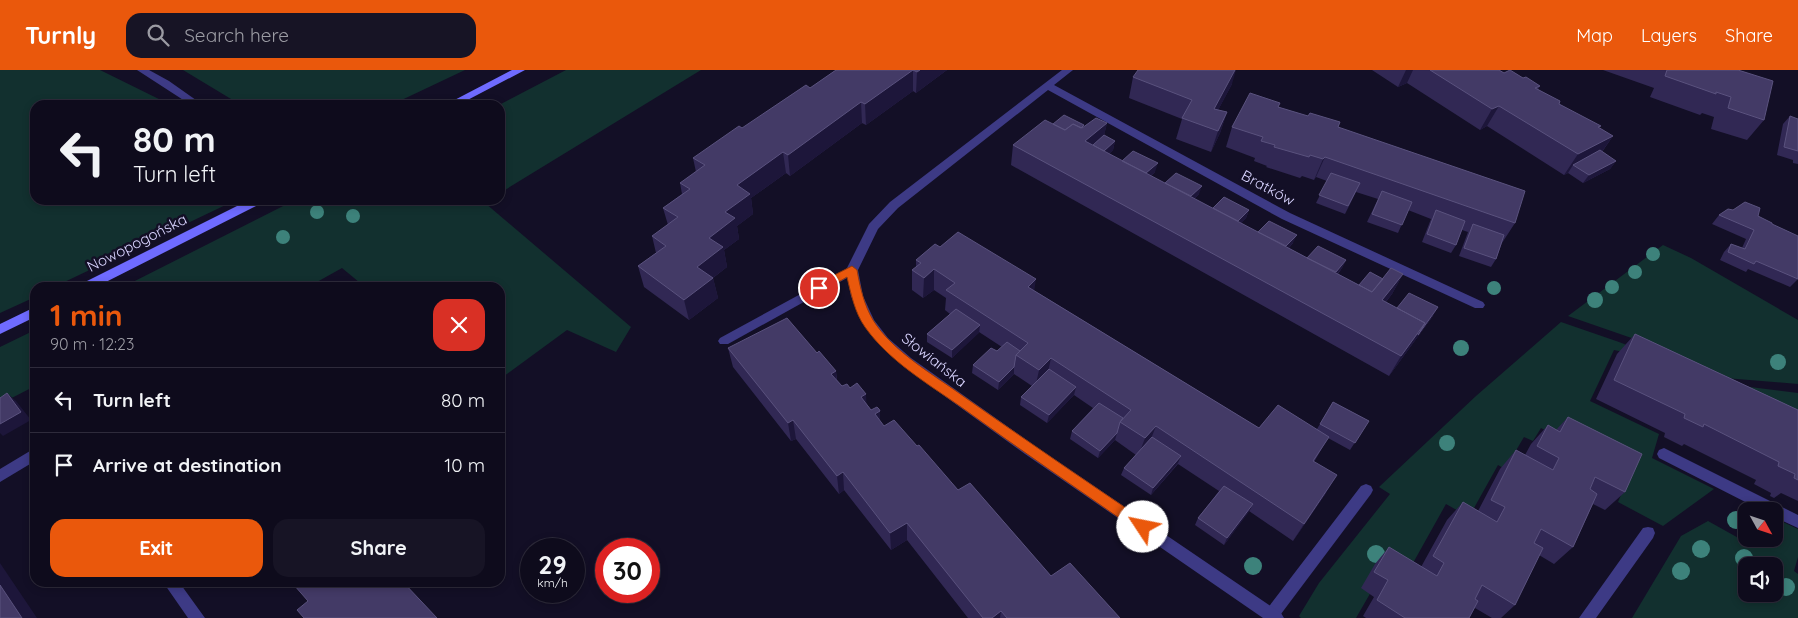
<!DOCTYPE html>
<html lang="en">
<head>
<meta charset="utf-8">
<style>
	body { margin:0; font-family:Quicksand,sans-serif; background:#171425; color:#f1f3f6; height:100vh; display:flex; flex-direction:column; font-size:19px; white-space:nowrap }
	* { box-sizing:border-box; margin:0 }
	p { font-size:16px; color:#9b9ba3 }
	.icon { flex:none; width:28px; height:28px; fill:none; stroke:currentColor; stroke-width:2; stroke-linecap:round; stroke-linejoin:round }
	.map { position:relative; flex:1; overflow:hidden }
	.drawer { position:absolute; left:30px; top:212px; width:475px; height:305px; display:flex; flex-direction:column; background:#0e0b1c; border-radius:15px; box-shadow:0 2px 8px #0003,0 0 0 1px #2e2b3b }
	.drawer>* { flex:none }
	.top-card { position:absolute; left:30px; top:30px; width:475px; height:105px; border-radius:15px; box-shadow:0 2px 8px #0003,0 0 0 1px #2e2b3b; background:#0e0b1c; color:#f1f3f6; overflow:hidden }
	.needle { width:32px; rotate:130deg }
	.controls { position:absolute; left:1738px; top:432px; display:grid; gap:10px }
	.controls a { display:grid; place-items:center; width:45px; height:45px; border-radius:10px; background:#0e0b1c; box-shadow:0 2px 8px #0003,0 0 0 1px #2e2b3b; font-size:25px }
	.speed { position:absolute; left:520px; top:468px; display:flex; gap:10px; font-size:25px; font-weight:700; text-align:center }
	.speed>* { display:grid; place-content:center; width:65px; height:65px; border-radius:50%; background:#0e0b1c; box-shadow:0 2px 8px #0003,0 0 0 1px #2e2b3b; line-height:1 }
	.speed small { font-size:12px; font-weight:400 }
	.speed .limit { border:8px solid #d22; background:#fff; color:#111 }
	.pin { position:absolute; display:grid; place-items:center; width:42px; height:42px; color:#fff; margin:-21px; border:2px solid #fff; border-radius:50%; box-shadow:0 1px 5px #0007 }
	.me { position:absolute; width:55px; margin:-28px; rotate:304deg; stroke-linejoin:round; filter:drop-shadow(0 0 4px #0008) }
	.turn { display:flex; align-items:center; gap:18px; height:105px; padding:0 20px; font-size:22px }
	.turn .icon { width:65px; height:65px; stroke-width:2.5 }
	.turn b { display:block; font-size:35px; line-height:42px }
	.round { display:grid; place-items:center; flex:none; width:52px; height:52px; border-radius:15px; background:#171425 }
	.summary { display:flex; align-items:center; justify-content:space-between; height:85px; padding:0 20px }
	h1 { font-size:30px; font-weight:700; line-height:38px; color:#ea580c }
	.primary-button { display:flex; gap:10px; margin-top:auto; padding:10px 20px }
	.primary-button a { flex:1; height:58px; border-radius:15px; background:#ea580c; color:#fff; font-size:20px; font-weight:700; line-height:58px; text-align:center }
	.primary-button a+a { background:#171425; color:#f1f3f6 }
	ul { padding:0; list-style:none }
	li { display:flex; align-items:center; gap:15px; height:65px; padding:0 20px; border-top:1px solid #2e2b3b }
	li div { flex:1 }
	li b { display:block; font-size:19px }
	li em { font-style:normal }
	header { display:flex; align-items:center; gap:30px; box-sizing:border-box; height:70px; padding:0 25px; background:#ea580c; color:#fff }
	header strong { font-size:24px }
	nav { display:flex; gap:28px; margin-inline-start:auto; font-size:18px }
	.search { width:350px; height:45px; background:#171425; display:flex; align-items:center; gap:12px; box-sizing:border-box; padding:0 18px; border-radius:15px; color:#9b9ba3; font-size:19px }
	.map>svg:first-child { display:block }
	.green { fill:#12302f; fill-rule:evenodd }
	.lines { fill:none; stroke-linecap:round; stroke-linejoin:round }
	.lane { fill:#3d3a85; fill-rule:evenodd }
	.street { fill:#3d3a85; fill-rule:evenodd }
	.secondary { fill:#6f6bff; fill-rule:evenodd }
	.tree { fill:#3d827b }
	.wall { fill:#312854 }
	.shaded-wall { fill:#1d163a }
	.building { fill:#433a66; stroke:#5a527e }
	.route { fill:#ea580c; stroke:#983908 }
	.labels { text-anchor:middle; stroke-width:5; stroke-linejoin:round; paint-order:stroke }
	.street-label { font-size:15px; fill:#d9d4ff; stroke:#130f26 }
</style>
</head>
<body>
<header>
<strong>Turnly</strong>
<div class="search"><svg class="icon" aria-label="search" viewBox="0 0 24 24"><circle cx="10" cy="10" r="6"/><path d="M15 15l6 6"/></svg>Search here</div>
<nav><a>Map</a><a>Layers</a><a>Share</a></nav>
</header>
<div class="map">
<svg width="1798" height="548" viewBox="0 0 1798 548">
	<rect width="100%" height="100%" fill="#130f26"/>
	<path class="green" d="M0,0H100L171,35H35V130H236L54,217L35,218V227L0,243Z
		M183,0H465L391,35H241Z
		M566,0H701L500,123L499,35Z
		M295,130H489L485,133L631,257L616,282L567,260L500,309V218L365,217L342,198L308,217H238L231,211L218,217L121,218Z
		M1663,175L1691,188L1798,250V314L1725,308L1646,273L1568,246Z
		M1561,252L1619,272L1726,314L1798,323V363L1624,282L1614,280L1590,331L1659,364L1652,388L1714,419L1663,456L1618,432L1630,404L1541,358L1533,371L1524,367L1505,399L1498,395L1469,447L1446,434L1413,493L1394,482L1356,548H1301L1299,546L1319,513L1390,424L1379,417L1476,326Z
		M35,260V316L0,334V277Z
		M1774,448L1798,459V487L1794,501L1798,504V548H1632L1681,466L1708,451L1751,475L1754,469H1774ZM1746,496H1774V524H1746Z"/>
	<g class="lines">
		<path class="lane" d="M852,196L856,197L858,200L856,203L728,274H720L718,271L720,268Z
			M1664,378L1798,445V458L1774,447V441H1763L1659,388L1657,384L1659,380Z
			M1366,414L1371,416L1373,420L1371,424L1278,548H1266L1264,544L1267,539L1361,416Z
			M1648,457L1653,458L1655,463L1653,468L1596,548H1579L1643,458Z"/>
		<path class="street" d="M137,0H149L169,11L203,35H191Z
			M1062,0H1073L1054,15L1290,143L1483,232L1485,235L1483,238H1475L1282,149L1048,20L898,138L878,159L858,200L863,226L874,250L888,268L911,288L1035,376L1281,543L1284,548H1263L1025,384L903,296L880,274L863,253L851,226L846,200L869,154L890,132Z
			M35,378V391L0,412V399Z
			M163,512H179L205,548H188Z"/>
		<path class="secondary" d="M512,0H525L458,35H445Z
			M249,130H264L262,133L94,218H77L79,215Z
			M35,237V247L0,264V254Z"/>
	</g>
	<g class="tree">
		<circle cx="317" cy="142" r="7"/>
		<circle cx="353" cy="146" r="7"/>
		<circle cx="283" cy="167" r="7"/>
		<circle cx="1653" cy="184" r="7"/>
		<circle cx="1635" cy="202" r="7"/>
		<circle cx="1612" cy="217" r="7"/>
		<circle cx="1494" cy="218" r="7"/>
		<circle cx="1595" cy="230" r="8"/>
		<circle cx="1461" cy="278" r="8"/>
		<circle cx="1778" cy="292" r="8"/>
		<circle cx="1447" cy="373" r="8"/>
		<circle cx="1736" cy="450" r="9"/>
		<circle cx="1701" cy="479" r="9"/>
		<circle cx="1376" cy="484" r="9"/>
		<circle cx="1744" cy="488" r="9"/>
		<circle cx="1253" cy="496" r="9"/>
		<circle cx="1681" cy="501" r="9"/>
		<circle cx="1786" cy="517" r="9"/>
	</g>
	<path class="wall" d="M836,0H947L916,23L913,21L866,55L862,53L790,106L786,103L751,128L753,144L737,156L739,169L724,180L727,197L713,208L718,228L689,250L644,217L638,196L656,183L652,166L668,155L663,138L682,124L680,113L696,102L693,88L810,18Z
		M1372,0H1499L1504,3L1523,8L1540,16L1538,19L1559,34L1613,66L1602,82L1616,91L1610,99L1583,113L1568,103L1564,105L1487,56L1480,60L1407,13L1398,17Z
		M1603,0H1738L1764,50L1747,70L1711,59L1714,47L1702,43L1700,45L1650,27L1654,18Z
		M1133,7L1232,14L1218,40L1227,42L1220,63L1211,82L1176,69L1182,49L1129,28Z
		M1279,37L1338,57L1515,153L1502,173L1496,189L1491,197L1459,186L1468,162L1462,160L1456,175L1451,183L1422,172L1431,149L1408,140L1398,163L1367,152L1378,129L1356,122L1345,144L1316,133L1327,111L1316,107L1314,110L1302,106L1300,108L1266,97L1267,96L1254,91L1255,88L1226,77L1232,57Z
		M1790,46L1798,49V94L1793,93V90L1777,85L1783,54Z
		M1107,53L1104,65L1115,71L1113,80L1109,84L1122,91L1155,102L1151,106L1165,113L1199,124L1194,129L1213,138L1249,140L1246,148L1241,153L1258,162L1293,173L1289,178L1307,188L1346,190L1342,198L1338,204L1359,215L1403,204L1392,224L1386,232L1397,238L1433,246L1389,306L1011,95L1013,75L1053,54L1084,55L1083,58Z
		M1719,145L1758,146L1772,154L1798,209L1790,217L1748,199L1746,202L1720,190L1724,182L1731,174L1742,178L1746,169L1712,154Z
		M940,177L1035,221L1259,358L1317,359L1333,332L1369,351L1350,380L1328,368L1314,392L1326,423L1293,471L1249,441L1224,475L1195,455L1198,448L1219,421L1178,394L1151,425L1121,405L1124,398L1136,385L1115,370L1098,388L1070,369L1072,361L1093,338L1074,325L1047,353L1020,335L1021,327L1032,316L1014,304L998,320L972,303L973,295L997,281L1002,277L979,262L952,288L927,272V264L950,244L945,240L946,228L934,220L923,228L912,220V200L916,197V190Z
		M1635,264L1798,340V431L1781,423L1774,428L1770,426L1771,423L1754,414L1756,410L1684,374L1682,376L1664,367L1665,363L1596,329L1617,284Z
		M728,278L817,283L836,301L837,310L842,316L850,318L866,333L871,340L880,341V351L884,356L917,376L958,420L1051,506L1120,548H968L907,470L891,480L844,420L839,424L796,369L791,371L733,297Z
		M1568,347L1625,422L1605,440L1593,434L1573,477L1554,494L1539,485L1515,535L1501,548H1492L1475,538L1469,548H1366L1363,546L1374,527L1361,518L1375,494L1389,477L1421,497L1447,450L1463,432L1478,441L1500,399L1516,380L1525,385L1531,374L1548,355L1556,360Z"/>
	<path class="shaded-wall" d="M913,0V21L866,55L865,34Z
		M920,0H947L916,23L917,2Z
		M1235,0H1236L1232,14L1208,59L1214,39Z
		M1406,0H1413L1407,13L1398,17Z
		M861,32L862,53L790,106L788,85Z
		M1499,36L1487,56L1480,60L1492,39Z
		M1227,42L1220,63L1211,82L1218,61Z
		M1107,53L1102,74L1088,86L1085,71Z
		M1613,66L1598,87L1573,95L1568,103L1564,105L1578,84Z
		M1115,71L1113,80L1093,98L1094,89Z
		M783,82L786,103L751,128L753,144L737,156L739,169L724,180L727,197L710,210L713,208L718,228L689,250L684,230L709,168L725,142L737,115Z
		M1325,87L1316,107L1314,110L1323,89Z
		M1616,91L1610,99L1583,113L1589,105Z
		M1158,93L1155,102L1134,120L1136,112Z
		M1202,116L1199,124L1179,144L1181,136Z
		M1249,140L1246,148L1226,169L1229,161Z
		M1297,165L1293,173L1273,195L1276,186Z
		M1346,190L1342,198L1323,221L1327,213Z
		M934,199V220L923,228L924,208Z
		M1403,204L1392,224L1371,250L1382,230Z
		M1036,209L1033,229L1028,217Z
		M1438,237L1433,246L1389,306L1401,286Z
		M980,255L979,263L952,288V280Z
		M1051,288L1047,307L1035,319L1039,300Z
		M1014,297V304L998,320L999,312Z
		M836,301L837,321L831,304Z
		M1076,317L1074,325L1047,353L1049,345Z
		M7,323L16,331L31,350L3,366L0,363V354Z
		M866,324L867,343L861,327Z
		M880,341V360L875,344Z
		M793,350L796,369L791,371L788,353Z
		M1156,356L1149,374L1138,387L1145,368Z
		M1117,363L1115,370L1098,388L1100,381Z
		M1181,386L1178,393L1151,425L1153,418Z
		M843,402L844,420L839,424L837,406Z
		M1337,405L1326,423L1293,471L1304,454Z
		M1253,434L1249,442L1224,475L1227,468Z
		M907,453V470L891,480L890,463Z
		M0,493L37,548H22L0,515Z
		M1001,541L1000,548H992Z"/>
	<path class="building" d="M836,0H920L917,2L913,0L865,34L861,32L788,85L783,82L737,115L750,124L725,142L735,148L709,168L723,177L697,197L713,208L684,230L638,196L666,176L652,166L678,147L663,138L690,119L680,113L705,95L693,88L739,56L742,58L806,15L810,18Z
		M1138,0H1235L1214,39L1227,42L1218,61L1182,48L1192,30L1133,7Z
		M1430,0H1499L1504,3L1510,0L1523,8L1526,7L1540,16L1535,18L1560,31L1559,34L1601,56L1598,57L1613,66L1578,84L1499,36L1492,39Z
		M1667,0H1738L1773,11L1764,50L1728,38L1731,27L1716,22V24L1665,6Z
		M1250,23L1280,33L1278,37L1308,46L1310,43L1340,52L1338,57L1525,121L1515,153L1325,87L1323,89L1310,85L1309,87L1274,77L1275,75L1261,71L1263,67L1232,57Z
		M1064,45L1084,55L1081,58L1073,54L1065,60L1053,54Z
		M1790,46L1798,49V81L1784,77Z
		M1096,48L1107,53L1085,71L1372,222L1391,198L1403,204L1382,230L1425,253L1401,286L1013,75L1045,50L1065,60L1073,54L1082,58Z
		M1104,65L1115,71L1104,81L1093,75Z
		M1600,80L1616,91L1589,105L1573,95Z
		M1133,81L1158,93L1146,103L1122,91Z
		M1176,103L1202,116L1191,126L1165,113Z
		M1331,103L1360,113L1348,136L1319,125Z
		M1382,121L1412,132L1402,155L1372,144Z
		M1224,127L1249,140L1238,151L1213,138Z
		M1745,132L1760,138L1758,146L1772,153V154L1798,166V209L1756,191L1754,194L1728,182L1731,174L1745,179L1754,160L1719,145L1728,139L1733,140Z
		M1436,140L1465,151L1456,175L1427,164Z
		M1269,151L1297,165L1286,176L1258,162Z
		M1473,154L1504,165L1496,189L1464,178Z
		M958,162L1036,209L1028,217L1259,358L1278,335L1329,367L1313,391L1337,405L1304,454L1156,356L1145,368L1120,352L1131,340L1051,288L1039,300L1016,285L1028,273L946,220L955,213L934,199L924,208L912,200L921,193L916,190L935,174L940,177Z
		M1318,176L1346,190L1336,202L1307,188Z
		M1370,202L1383,209L1372,222L1359,215Z
		M217,214L221,218H211Z
		M1409,223L1438,237L1418,265L1425,253L1397,238Z
		M956,239L980,255L952,280L927,264Z
		M787,248L817,283L819,281L836,301L831,304L842,316L847,314L850,318L857,313L866,324L861,327L871,340L877,337L879,339L880,341L875,344L884,356L894,350L917,376L919,375L958,420L970,413L1051,506L1070,493L1120,548H1007L1001,541L992,548H983L907,453L890,463L843,402L837,406L793,350L788,353L728,278Z
		M1635,264L1798,340V410L1794,408L1795,404L1778,396L1779,392L1704,354L1703,357L1684,348L1685,344L1614,310Z
		M1007,272L1020,281L1016,285L1014,297L999,312L973,295L991,278L997,281Z
		M1049,299L1076,317L1049,345L1021,327Z
		M7,323L21,342L0,354V328Z
		M1333,332L1369,351L1355,373L1320,354Z
		M1099,333L1123,348L1120,352L1117,363L1100,381L1072,361Z
		M1568,347L1642,384L1625,422L1595,407L1590,419L1597,424L1573,477L1541,459L1534,473L1543,478L1515,535L1482,515L1475,529L1478,531L1469,548H1405L1377,530L1388,510L1374,502L1389,477L1437,506L1444,493L1433,486L1463,432L1497,452L1505,437L1491,430L1516,380L1553,400L1559,388L1537,376L1548,355L1560,362Z
		M1152,367L1181,386L1153,418L1124,398Z
		M1224,416L1253,434L1227,468L1198,448Z
		M298,512H403L437,548H304L297,540L308,531L294,515Z
		M0,515L22,548H0Z"/>
	<path class="route" d="M852,196L857,200C860,217 864,235 873,250C892,281 934,305 963,326C1024,369 1086,411 1148,453L1150,457L1148,461L1143,463L1138,461C1079,420 1019,379 961,337C927,313 889,291 865,257C855,243 851,224 847,207L823,221H815L813,218L815,215Z"/>
	<g class="labels">
		<g class="street-label">
			<text transform="translate(1268 118) rotate(28)" y="5">Bratków</text>
			<text transform="translate(137 173) rotate(-27)" y="5">Nowopogońska</text>
			<text transform="translate(934 290) rotate(38)" y="5">Słowiańska</text>
		</g>
	</g>
</svg>
<div class="controls">
<a><svg class="needle" viewBox="-14 -14 28 28"><path d="M0-13l5 13h-10z" fill="#e53935"/><path d="M0 13l5-13h-10z" fill="#9b9ba3"/></svg></a>
<a><svg class="icon" aria-label="sound" viewBox="0 0 24 24"><path d="M4 9h4l5-4v14l-5-4H4zM17 9q2 3 0 6"/></svg></a>
</div>
<div class="speed"><div>29<small>km/h</small></div><div class="limit">30</div></div>
<div class="pin" style="left:819px;top:218px;background:#d93025"><svg class="icon" aria-label="arrive" viewBox="0 0 24 24"><path d="M6 21V4h12l-3 4 3 4H6"/></svg></div>
<svg class="me" style="left:1143px;top:457px" viewBox="-20 -20 40 40"><circle r="19" fill="#fff"/><path d="M0-13L10 11 0 6-10 11z" fill="#ea580c"/></svg>
<div class="top-card">
<div class="turn"><svg class="icon" aria-label="left" viewBox="0 0 24 24"><path d="M17 20v-9H6M10 6l-5 5 5 5"/></svg><div><b>80 m</b>Turn left</div></div>
</div>
<section class="drawer">
<div class="summary"><div><h1>1 min</h1><p>90 m · 12:23</p></div><a class="round" style="background:#d93025;color:#fff"><svg class="icon" aria-label="close" viewBox="0 0 24 24"><path d="M6 6l12 12M18 6L6 18"/></svg></a></div>
<ul>
<li><svg class="icon" aria-label="left" viewBox="0 0 24 24"><path d="M17 20v-9H6M10 6l-5 5 5 5"/></svg><div><b>Turn left</b></div><em>80 m</em></li>
<li><svg class="icon" aria-label="arrive" viewBox="0 0 24 24"><path d="M6 21V4h12l-3 4 3 4H6"/></svg><div><b>Arrive at destination</b></div><em>10 m</em></li>
</ul>
<div class="primary-button"><a>Exit</a><a>Share</a></div>
</section>
</div>
</body>
</html>
